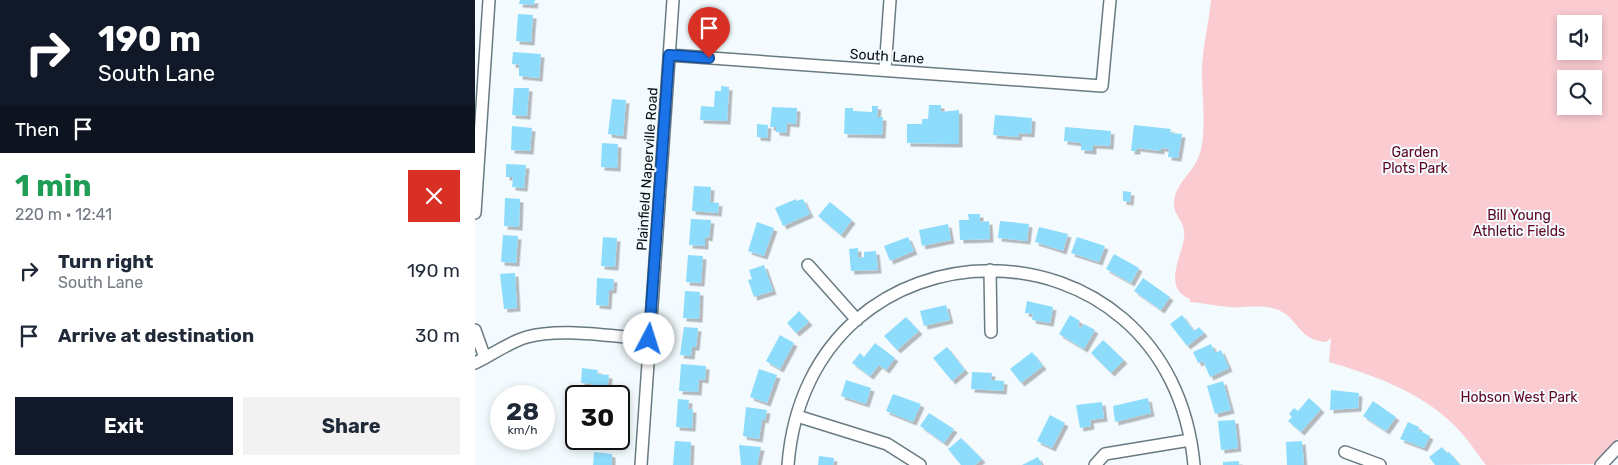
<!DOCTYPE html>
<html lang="en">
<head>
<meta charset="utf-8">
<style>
	body { margin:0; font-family:Rubik,sans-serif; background:#f2f2f3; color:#1f2937; height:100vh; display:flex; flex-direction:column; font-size:19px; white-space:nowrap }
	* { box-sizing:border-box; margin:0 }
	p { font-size:16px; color:#747a83 }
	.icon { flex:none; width:28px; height:28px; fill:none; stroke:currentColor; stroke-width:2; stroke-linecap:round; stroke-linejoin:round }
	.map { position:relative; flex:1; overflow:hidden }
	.drawer { display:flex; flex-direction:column; background:#fff; width:475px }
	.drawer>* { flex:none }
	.hud { background:#111827; color:#fff; overflow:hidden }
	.fabs { position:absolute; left:1082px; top:15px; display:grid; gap:10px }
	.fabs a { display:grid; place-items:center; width:45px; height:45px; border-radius:0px; background:#fff; box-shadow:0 2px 8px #0003; font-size:25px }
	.speed { position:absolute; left:15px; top:385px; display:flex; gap:10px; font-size:25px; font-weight:700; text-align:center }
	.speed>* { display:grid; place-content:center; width:65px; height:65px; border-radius:50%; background:#fff; box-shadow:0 2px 8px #0003; line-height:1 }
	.speed small { font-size:12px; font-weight:400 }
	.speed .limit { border:2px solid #111; border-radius:8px; background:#fff; color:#111 }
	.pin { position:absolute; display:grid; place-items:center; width:42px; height:42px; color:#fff; margin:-51px -21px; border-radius:50% 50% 50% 0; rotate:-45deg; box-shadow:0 0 5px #0007 }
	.pin .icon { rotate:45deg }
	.me { position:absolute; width:55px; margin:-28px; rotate:5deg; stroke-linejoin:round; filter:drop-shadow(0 0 4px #0008) }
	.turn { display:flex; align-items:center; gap:18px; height:105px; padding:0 15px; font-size:22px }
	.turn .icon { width:65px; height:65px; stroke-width:2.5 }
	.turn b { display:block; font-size:35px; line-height:42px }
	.then { display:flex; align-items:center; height:48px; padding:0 15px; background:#0003; gap:10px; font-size:19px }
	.round { display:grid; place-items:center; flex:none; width:52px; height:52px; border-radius:0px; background:#f2f2f3 }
	.head { display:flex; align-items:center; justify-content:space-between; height:85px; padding:0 15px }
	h1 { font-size:30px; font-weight:700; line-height:38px; color:#1e9e55 }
	.button { display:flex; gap:10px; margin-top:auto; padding:10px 15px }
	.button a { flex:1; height:58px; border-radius:0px; background:#111827; color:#fff; font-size:20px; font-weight:700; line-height:58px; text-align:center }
	.button a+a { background:#f2f2f3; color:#1f2937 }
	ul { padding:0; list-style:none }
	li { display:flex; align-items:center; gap:15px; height:65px; padding:0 15px }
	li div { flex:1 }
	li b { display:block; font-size:19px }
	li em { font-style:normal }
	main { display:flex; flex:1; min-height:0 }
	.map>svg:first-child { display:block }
	.green { fill:#facbd1; fill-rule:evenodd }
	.building { fill:#8edcfc; filter:url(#shadow) }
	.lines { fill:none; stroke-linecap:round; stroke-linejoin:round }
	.minor-casing { stroke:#697b82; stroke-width:14 }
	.minor { stroke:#fff; stroke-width:11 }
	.route-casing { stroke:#114b97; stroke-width:12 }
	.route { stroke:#1a73e8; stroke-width:9 }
	.labels { text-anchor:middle; stroke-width:4; stroke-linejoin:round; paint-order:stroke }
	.street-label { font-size:14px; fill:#091013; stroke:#f3fbff }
	.park-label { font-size:14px; fill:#5e0623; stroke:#f3fbff }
</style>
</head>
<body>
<main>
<section class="drawer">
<div class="hud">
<div class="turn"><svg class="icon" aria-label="right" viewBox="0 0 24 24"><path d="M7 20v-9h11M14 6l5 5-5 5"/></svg><div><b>190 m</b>South Lane</div></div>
<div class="then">Then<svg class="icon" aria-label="arrive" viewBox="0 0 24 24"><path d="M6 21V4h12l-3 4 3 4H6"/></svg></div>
</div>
<div class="head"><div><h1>1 min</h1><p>220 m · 12:41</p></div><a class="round" style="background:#d93025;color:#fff"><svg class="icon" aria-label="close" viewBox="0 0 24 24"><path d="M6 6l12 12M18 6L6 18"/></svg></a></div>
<ul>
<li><svg class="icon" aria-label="right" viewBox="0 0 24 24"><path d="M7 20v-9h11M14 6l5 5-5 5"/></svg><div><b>Turn right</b><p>South Lane</p></div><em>190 m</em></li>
<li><svg class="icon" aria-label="arrive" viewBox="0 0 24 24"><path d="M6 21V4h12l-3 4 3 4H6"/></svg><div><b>Arrive at destination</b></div><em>30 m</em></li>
</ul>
<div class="button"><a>Exit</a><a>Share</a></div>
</section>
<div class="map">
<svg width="1143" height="465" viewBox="0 0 1143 465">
	<defs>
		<filter id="shadow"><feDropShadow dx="3.5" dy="3.5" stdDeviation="0" flood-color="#0004"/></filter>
	</defs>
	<rect width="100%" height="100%" fill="#f3fbff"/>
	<path class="green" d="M736,0H1143V439L1119,464L1011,465C1000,451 990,435 977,423C943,391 898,375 854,362L856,338L851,342C822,340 824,317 801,309C787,304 768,308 754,307C741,306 728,303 715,302V299C683,286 713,248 709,231C708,220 698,214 699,203C700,183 718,173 724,156C732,135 727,96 727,72C727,48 734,24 736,0ZM1091,24H1119V51H1091ZM1091,79H1119V106H1091Z"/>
	<path class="building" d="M45,0H60L59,5L44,4Z
		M43,14L58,15L56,42L41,41Z
		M38,52L66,54L64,78L44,76V65L37,64Z
		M246,86L254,87L252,121L225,120L226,106L239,107L240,91H246Z
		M39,88H54L52,116L37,115Z
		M137,99L151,100L148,136L133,134Z
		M454,105H466V112L484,110V144L432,143V124H447V119H453Z
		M397,106H403L402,117H408L407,135L369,134L370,108H378V111L397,112Z
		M297,107L322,108L321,124L312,123L311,133L301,132V127H295Z
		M520,115L557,118L556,134L544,133L543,137L518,135Z
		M282,124L293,125L292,138L282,137Z
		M659,125L696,129L695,133L707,134L703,158L693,157L694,149L686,148V151L662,148V151H656Z
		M37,126L57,128L55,151L36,150Z
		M590,127L636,131L635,146L618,145V151L606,150V143L589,141Z
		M127,143L143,144L142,168L126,167Z
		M31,164L51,165L49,188L37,187L38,177H31Z
		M219,186L236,187L235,202L244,203L243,213L217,211Z
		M648,191L656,192L655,202L648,201Z
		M30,198L45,199L44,227L29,226Z
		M321,199V201L328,199L335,214L308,226L300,208Z
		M355,202L377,220L366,235L343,216Z
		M493,214H505V222L514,221L515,239L485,240L484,220H494Z
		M216,219L236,220L234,238L230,237V246L214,245Z
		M525,221L554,224L552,241L523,238Z
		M282,222L299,228L289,256L273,251Z
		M473,224L476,240L447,246L444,230Z
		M564,227L593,234L588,251L560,242Z
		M28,235L43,236L41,263L26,262Z
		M128,237L142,238L140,267L126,266Z
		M433,237L439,251L415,261L409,246Z
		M602,237L630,246L624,262L596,253Z
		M383,248V258L389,257V252L401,251L403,270L376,271L374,249Z
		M639,254L664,268L656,283L631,269Z
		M213,255L228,256L226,283L211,282Z
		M289,265L298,291L279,297L273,280L277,279L274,270Z
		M40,273L42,308L29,309L25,274Z
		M122,278L139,279L138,290H134L133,306L121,305Z
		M668,278L695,297L686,310L659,291Z
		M210,291L225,292L224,319L208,318Z
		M552,301L578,307L575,323L557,320L558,314L550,313Z
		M471,305L475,320L449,326L445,311Z
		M324,311L334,322L321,333L312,323Z
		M595,315L605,321L603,326L606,328L609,324L620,330L609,349L584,334Z
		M707,315L719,331L724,327L729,333L712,346L695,324Z
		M431,317L444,331L422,350L409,336Z
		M209,327L223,328L221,347H217L216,356L205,355Z
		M305,335L319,343L305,369L291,361Z
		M628,340L649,360L636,373L616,353Z
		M400,343L420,358L411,370L404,365L395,376L377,363L385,353L389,357Z
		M736,344L740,353L746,350L754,368L735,377L728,361L723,363L718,352Z
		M472,347L490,370L477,381L458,358Z
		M557,352L568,366L546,383L535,369Z
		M206,364L231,366L230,380L224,379L223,392L204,391Z
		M107,368L123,370L122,374L134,375L132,392L116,390L117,384L106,383Z
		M284,369L302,375L292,403L275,397Z
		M497,372L517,373L516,380L529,381L528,391L496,389Z
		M371,380L396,388L391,404L366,396Z
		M748,381L756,410L740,414L732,386Z
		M856,390L884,393L883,408L855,410Z
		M418,394L446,404L438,422L411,411Z
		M673,398L676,413L640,422L638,406Z
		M834,398L846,409L826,432L813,421L817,417L814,414L819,408L823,411Z
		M203,399L214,400L213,409H218L217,428L201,427Z
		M898,401L921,417L911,431L888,416Z
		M627,402L629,418L615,420L616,426L605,428L601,405Z
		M271,407L292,410L290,420L287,419L284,439L268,436Z
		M454,413L479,429L469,443L445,426Z
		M575,415L590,423L577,448L562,441Z
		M760,420L763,448L746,450L743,421Z
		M933,422L944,427L943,430L955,436L949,448L925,439Z
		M486,438L507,459L500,465H486L473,449Z
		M112,439H139L138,445L112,443Z
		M200,441L216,442L215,465H198Z
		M827,441L829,465H812L811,442Z
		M264,445L286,447L282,465H266Z
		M967,447L972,453L974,452L985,465H960L954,457Z
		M119,452L137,454V465H118Z
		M344,456L359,458L358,465H343Z
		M563,457L567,465H547Z
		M764,461V465H748V462Z"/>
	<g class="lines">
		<defs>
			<path id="minor" d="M194,55L627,86L635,0
				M410,70L415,0
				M0,213L14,0
				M333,265L382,320
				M515,270L516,332
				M0,330L10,358
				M0,363C17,355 34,342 52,337C87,327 138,337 174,339
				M322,416L412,444L445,465
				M870,452L905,465
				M166,465L198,0
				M313,465C333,207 695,205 719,465
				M620,465L630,454L715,440
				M1126,465L1143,447"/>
		</defs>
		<use href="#minor" class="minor-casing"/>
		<use href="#minor" class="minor"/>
	</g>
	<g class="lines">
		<defs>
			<path id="route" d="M174,339L194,55L234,58"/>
		</defs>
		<use href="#route" class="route-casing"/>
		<use href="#route" class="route"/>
	</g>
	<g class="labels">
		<g class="street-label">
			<text transform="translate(412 56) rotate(4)" y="5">South Lane</text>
			<text transform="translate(172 169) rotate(-86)" y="5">Plainfield Naperville Road</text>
		</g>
		<g class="park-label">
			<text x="940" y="157">Garden<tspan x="940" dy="16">Plots Park</tspan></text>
			<text x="1044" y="220">Bill Young<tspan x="1044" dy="16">Athletic Fields</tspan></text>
			<text x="1044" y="402">Hobson West Park</text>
		</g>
	</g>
</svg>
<div class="fabs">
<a><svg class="icon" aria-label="sound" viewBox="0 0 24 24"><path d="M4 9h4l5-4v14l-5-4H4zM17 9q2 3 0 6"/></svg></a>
<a><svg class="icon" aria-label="search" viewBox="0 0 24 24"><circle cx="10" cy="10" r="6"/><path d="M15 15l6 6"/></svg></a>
</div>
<div class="speed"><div>28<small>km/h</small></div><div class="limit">30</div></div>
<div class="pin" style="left:234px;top:58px;background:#d93025"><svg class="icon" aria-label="arrive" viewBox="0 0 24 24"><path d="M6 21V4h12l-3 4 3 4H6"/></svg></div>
<svg class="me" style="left:174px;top:339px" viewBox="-20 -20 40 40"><circle r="19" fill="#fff"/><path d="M0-13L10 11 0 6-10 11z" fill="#1a73e8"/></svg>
</div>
</main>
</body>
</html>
